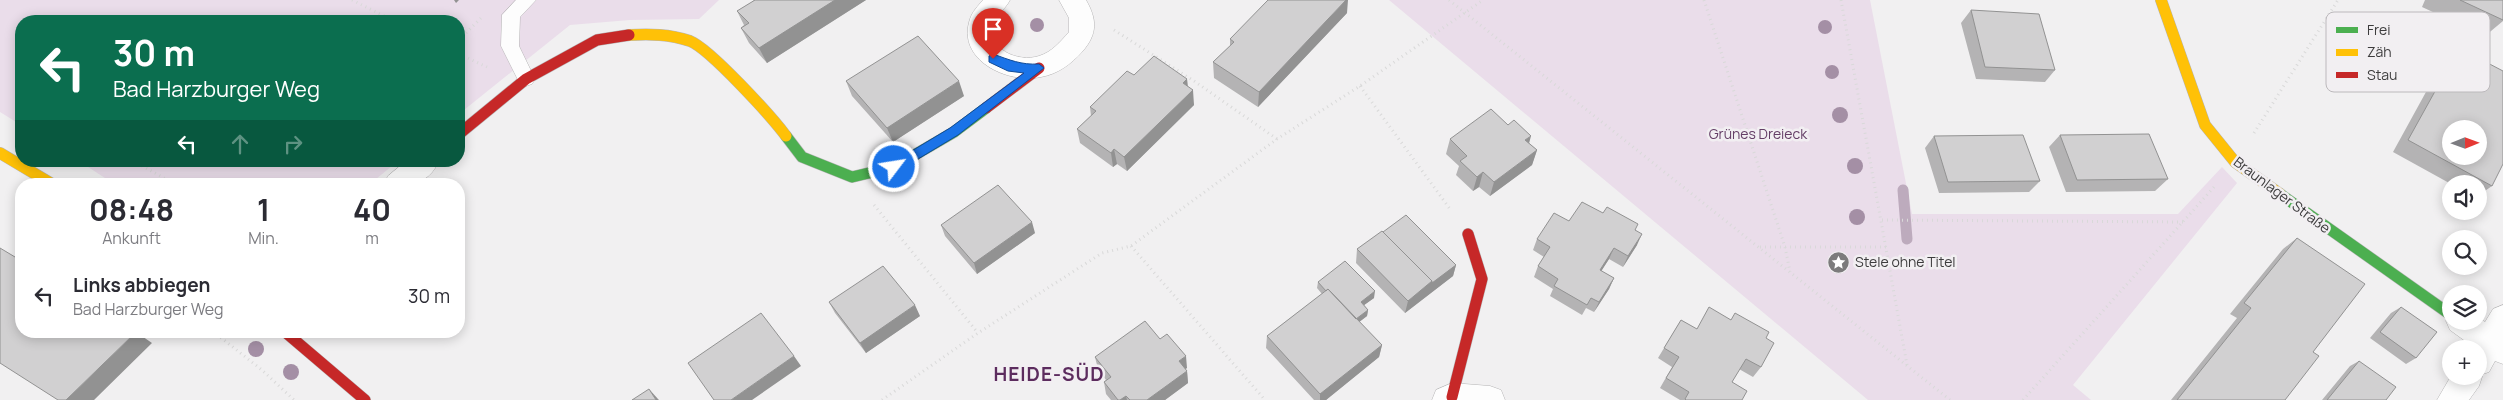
<!DOCTYPE html>
<html lang="de">
<head>
<meta charset="utf-8">
<style>
	body { margin:0; font-family:Manrope,sans-serif; background:#f2f2f3; color:#2b2b33; height:100vh; display:flex; flex-direction:column; font-size:19px; white-space:nowrap }
	* { box-sizing:border-box; margin:0 }
	p { font-size:16px; color:#7c7c81 }
	.icon { flex:none; width:28px; height:28px; fill:none; stroke:currentColor; stroke-width:2; stroke-linecap:round; stroke-linejoin:round }
	.map { position:relative; flex:1; overflow:hidden }
	.side { position:absolute; left:15px; top:178px; width:450px; height:160px; display:flex; flex-direction:column; background:#fff; border-radius:20px; box-shadow:0 2px 12px #0003 }
	.side>* { flex:none }
	.hud { position:absolute; left:15px; top:15px; width:450px; height:152px; border-radius:20px; box-shadow:0 2px 12px #0003; background:#0b6e4f; color:#fff; overflow:hidden }
	.needle { width:32px; rotate:89deg }
	.controls { position:absolute; left:2442px; top:120px; display:grid; gap:10px }
	.controls a { display:grid; place-items:center; width:45px; height:45px; border-radius:50%; background:#fff; box-shadow:0 2px 12px #0003; font-size:25px }
	.pin { position:absolute; display:grid; place-items:center; width:42px; height:42px; color:#fff; margin:-51px -21px; border-radius:50% 50% 50% 0; rotate:-45deg; box-shadow:0 0 5px #0007 }
	.pin .icon { rotate:45deg }
	.me { position:absolute; width:55px; margin:-28px; rotate:59deg; stroke-linejoin:round; filter:drop-shadow(0 0 4px #0008) }
	.turn { display:flex; align-items:center; gap:18px; height:105px; padding:0 15px; font-size:22px }
	.turn .icon { width:65px; height:65px; stroke-width:2.5 }
	.turn b { display:block; font-size:35px; line-height:42px }
	.lanes { display:flex; align-items:center; height:48px; padding:0 15px; background:#0003; justify-content:center; gap:25px; direction:ltr }
	.lanes .off { opacity:.35 }
	.eta { display:flex; justify-content:space-evenly; align-items:center; height:85px; text-align:center }
	.eta b { font-size:30px; font-weight:700; line-height:35px }
	ul { padding:0; list-style:none }
	li { display:flex; align-items:center; gap:15px; height:65px; padding:0 15px }
	li div { flex:1 }
	li b { display:block; font-size:19px }
	li em { font-style:normal }
	.map>svg:first-child { display:block }
	.green { fill:#eaddea }
	.lines { fill:none; stroke-linecap:round; stroke-linejoin:round }
	.stream { stroke:#bdabbd; stroke-width:11 }
	.lane-casing { stroke:#b6b5b6; stroke-width:1 }
	.street-casing { stroke:#b6b5b6; stroke-width:1 }
	.fast-casing { stroke:#b6b5b6; stroke-width:12 }
	.slow-casing { stroke:#b6b5b6; stroke-width:12 }
	.jam-casing { stroke:#b6b5b6; stroke-width:12 }
	.path { stroke:#d9d9d9; stroke-width:3; stroke-dasharray:1 4; stroke-linecap:butt }
	.lane { fill:#fdfdfd; fill-rule:evenodd }
	.street { fill:#fdfdfd; fill-rule:evenodd }
	.fast { stroke:#4caf50; stroke-width:11 }
	.slow { stroke:#ffc107; stroke-width:11 }
	.jam { stroke:#c62828; stroke-width:11 }
	.tree { fill:#a48fa5 }
	.wall { fill:#b4b3b4 }
	.shaded-wall { fill:#929292 }
	.building { fill:#d1d0d1; stroke:#929292; fill-rule:evenodd }
	.route { fill:#1a73e8; stroke:#114b97 }
	.labels { text-anchor:middle; stroke-width:5; stroke-linejoin:round; paint-order:stroke }
	.park-label { font-size:14px; fill:#653f67; stroke:#f2eff2 }
	.street-label { font-size:14px; fill:#3d3c3d; stroke:#f2eff2 }
	.poi-label { font-size:14px; fill:#3d3c3d; stroke:#f2eff2; text-anchor:start }
	.district-label { font-size:19px; font-weight:bold; letter-spacing:1px; fill:#5c2c5e; stroke:#f2eff2 }
	.key { fill:#f2eff2; stroke:#bcb9bc; stroke-width:1 }
	.key-label { font-size:14px; fill:#3d3c3d }
</style>
</head>
<body>
<div class="map">
<svg width="2503" height="400" viewBox="0 0 2503 400">
	<rect width="100%" height="100%" fill="#f1f0f1"/>
	<path class="green" d="M0,0H719L699,19L630,20L570,25L459,114V21H21V125L0,112Z
		M1389,0H1870L1912,214H2178L2222,167L2237,183L2073,385L2091,400H1868Z
		M79,161H398L370,184H114Z"/>
	<g class="lines">
		<path class="stream" d="M1903,190L1907,239"/>
		<defs>
			<path id="lane" d="M516,0H536L520,17L519,46L535,79L532,84L526,86L520,84L501,46L502,15Z"/>
			<path id="street" d="M983,0H1010C1006,8 997,15 994,22C985,49 1018,63 1039,56C1052,52 1060,42 1069,32V18L1059,0H1086C1097,19 1098,34 1082,52C1071,64 1058,74 1041,77C1007,84 956,60 970,19C972,12 978,6 983,0Z
				M406,161H439C427,187 409,184 384,184L388,176Z
				M2503,305V364L2495,361L2489,372L2483,374L2479,386L2469,400H2437L2451,376H2479V349H2471L2472,346L2450,330L2446,321L2450,312L2451,321H2479V318L2485,322L2493,309Z
				M1452,383L1490,386L1501,390L1505,400H1432L1436,390Z"/>
			<path id="fast" d="M786,136L802,157L852,177L894,167L954,132L986,108
				M2280,194L2451,315"/>
			<path id="slow" d="M2161,0L2205,125L2235,162L2280,194
				M629,35C650,34 669,34 690,41C710,49 772,117 786,136
				M0,153L52,184"/>
			<path id="jam" d="M986,108L1039,68
				M459,134L526,79L597,40L629,35
				M284,331L365,400
				M1452,397L1482,279L1468,234"/>
		</defs>
		<use href="#lane" class="lane-casing"/>
		<use href="#street" class="street-casing"/>
		<use href="#fast" class="fast-casing"/>
		<use href="#slow" class="slow-casing"/>
		<use href="#jam" class="jam-casing"/>
		<path class="path" d="M352,0L394,21
			M1449,0L1950,400
			M1704,0L1785,247L1790,272
			M1841,0L1907,365
			M1114,30L1194,81L1277,139
			M459,40L482,17
			M459,54L487,67
			M1360,86L1450,209
			M2254,133L2338,0
			M133,161L175,184
			M874,205L978,333
			M1882,220L2183,222
			M1131,246L1265,400
			M1760,247H1887
			M217,331L215,333L262,370L294,400
			M882,400L978,333L1102,253L1131,246L1277,139L1360,86L1483,0
			M2023,400L2215,186"/>
		<use href="#lane" class="lane"/>
		<use href="#street" class="street"/>
		<use href="#fast" class="fast"/>
		<use href="#slow" class="slow"/>
		<use href="#jam" class="jam"/>
	</g>
	<g class="tree">
		<circle cx="1037" cy="25" r="7"/>
		<circle cx="1825" cy="27" r="7"/>
		<circle cx="1832" cy="72" r="7"/>
		<circle cx="1840" cy="115" r="8"/>
		<circle cx="1855" cy="166" r="8"/>
		<circle cx="1857" cy="217" r="8"/>
		<circle cx="256" cy="349" r="8"/>
		<circle cx="291" cy="372" r="8"/>
	</g>
	<path class="wall" d="M753,0H866L767,63L749,43L741,28L744,25L737,11L754,1Z
		M2425,0H2503V21L2485,36L2422,7Z
		M1971,10L2055,70L2045,82L1976,79L1961,23Z
		M1347,13L1258,107L1214,78L1213,62L1230,46V39Z
		M2459,48L2492,186L2479,195V184H2451L2393,152L2443,61Z
		M1134,75L1187,79L1188,86L1194,105L1127,171L1117,164L1113,167L1080,143L1077,129L1091,116L1090,107Z
		M846,81L964,96L893,142L852,96Z
		M2060,135L2168,179L2155,191L2066,192L2049,147Z
		M1934,136L2040,181L2029,192L1939,193L1925,148Z
		M1450,139L1529,143L1537,150L1532,165L1490,196L1479,187L1473,191L1456,175L1459,166L1446,154Z
		M1603,213L1636,230L1637,245L1623,267L1609,259L1601,271L1614,278L1609,289L1594,312L1586,308L1582,315L1550,296L1553,289L1534,277L1538,266L1544,257L1533,250L1537,239Z
		M941,225L1035,233L977,274L945,236Z
		M1383,232L1456,265L1453,276L1405,313L1356,263L1357,249Z
		M2297,238L2313,352L2285,400H2171L2237,318L2230,314L2283,249Z
		M1318,282L1374,298L1364,305L1368,310L1367,316L1359,322L1382,345L1379,357L1326,400H1314L1266,348L1267,336L1322,294L1317,288Z
		M829,302L920,316L866,353L835,313Z
		M2401,307L2416,358L2406,364L2370,338L2391,313Z
		M1681,320L1696,329L1766,338L1761,367L1753,377L1739,369L1732,382L1742,400H1680L1660,388L1672,367L1658,358Z
		M1160,339L1187,368L1185,369L1187,371L1188,383L1165,400H1111L1106,394L1104,382L1106,380L1098,369L1095,357Z
		M2359,361L2386,400H2322L2350,366Z"/>
	<path class="shaded-wall" d="M454,0H459L456,3Z
		M835,0H866L767,63L759,48Z
		M1346,0H1348L1347,13L1258,107L1259,92Z
		M1187,79L1188,94L1183,83Z
		M959,81L964,96L893,142L887,128Z
		M1193,90L1194,105L1127,171L1124,157Z
		M1531,136L1527,151L1525,140Z
		M1114,149L1117,164L1113,167L1111,153Z
		M1537,150L1532,165L1490,196L1494,182Z
		M1483,172L1479,187L1473,191L1477,177Z
		M1032,222L1035,233L977,274L974,263Z
		M1642,234L1637,245L1623,267L1628,256Z
		M1614,248L1609,259L1595,281L1600,270Z
		M1456,265L1453,276L1405,313L1408,301L1432,281Z
		M1614,278L1609,289L1594,312L1599,302Z
		M1375,291L1374,298L1360,308L1361,302Z
		M915,305L920,316L866,353L860,343Z
		M1368,310L1367,316L1354,326L1355,320Z
		M136,332L152,343L94,400H66Z
		M1382,345L1379,357L1326,400H1320V394Z
		M794,356L801,366L752,400H731Z
		M1186,356L1187,368L1180,372L1179,361Z
		M1187,371L1188,383L1165,400H1147Z
		M649,389L658,399L659,400H656Z
		M1126,396L1127,400H1120Z"/>
	<path class="building" d="M755,0H835L759,48L741,28L749,23L737,11Z
		M1268,0H1346L1259,92L1213,62L1234,42L1230,39Z
		M2460,0H2503V20Z
		M1971,10L2039,14L2055,70L1985,67Z
		M918,36L959,81L887,128L846,81Z
		M2459,48L2503,71V164L2492,186L2408,140ZM2451,129H2479V156H2451Z
		M1154,56L1187,79L1183,83L1193,90L1124,157L1114,149L1111,153L1077,129L1096,111L1090,107L1127,71L1134,75Z
		M1491,109L1508,125L1514,120L1531,136L1525,140L1537,150L1494,182L1483,172L1477,177L1460,161L1467,156L1450,139Z
		M2149,134L2168,179L2077,180L2060,135Z
		M2023,135L2040,181L1948,182L1934,136Z
		M998,185L1032,222L974,263L941,225Z
		M1582,202L1603,213L1607,207L1638,224L1635,230L1642,234L1628,256L1614,248L1600,270L1614,278L1599,302L1591,298L1587,305L1554,286L1558,279L1538,266L1550,247L1537,239L1554,213L1569,221Z
		M1406,215L1456,265L1432,283V281L1383,232Z
		M1382,231L1432,281L1408,301L1357,249Z
		M2297,238L2365,284L2313,352L2319,356L2285,400H2177L2251,308L2244,303Z
		M0,248L15,257L21,253V331H134L136,332L66,400H58L0,363Z
		M1345,261L1375,291L1361,302L1368,310L1356,319L1328,289L1326,291L1318,282Z
		M883,266L915,305L860,343L829,302Z
		M1328,289L1382,345L1320,394L1267,336Z
		M1709,307L1731,320L1735,313L1769,332L1766,338L1774,343L1761,367L1746,359L1732,382L1747,391L1742,400H1686L1685,399L1689,392L1666,378L1679,357L1664,348L1681,320L1697,329Z
		M2401,307L2437,332L2416,358L2380,332Z
		M761,313L794,356L731,400H714L688,363Z
		M1145,321L1160,339L1167,334L1186,356L1179,361L1187,371L1147,400H1130L1126,396L1120,400H1118L1104,382L1111,377L1095,357Z
		M2359,361L2396,387L2386,400H2327Z
		M649,389L656,400H632Z"/>
	<path class="route" d="M993,54C1010,60 1021,65 1039,64L1044,68L958,135L898,171H890V164L950,128L1024,73L1008,71L989,62V56Z"/>
	<defs>
		<symbol id="sight-disc" viewBox="-11 -11 22 22"><circle r="9.5" fill="#7c7b7c" stroke="#f2eff2"/><path d="M0-6L1.8-2.2L6-1.7L2.9 1.2L3.7 5.4L0 3.3L-3.7 5.4L-2.9 1.2L-6-1.7L-1.8-2.2Z" fill="#fff"/></symbol>
	</defs>
	<g fill-rule="evenodd">
		<use href="#sight-disc" x="1826" y="250" width="25" height="25"/>
	</g>
	<g class="labels">
		<g class="park-label">
			<text x="1758" y="139">Grünes Dreieck</text>
		</g>
		<g class="street-label">
			<text transform="translate(2282 195) rotate(37)" y="5">Braunlager Straße</text>
		</g>
		<g class="poi-label">
			<text x="1855" y="267">Stele ohne Titel</text>
		</g>
		<g class="district-label">
			<text x="1049" y="381">HEIDE-SÜD</text>
		</g>
	</g>
	<rect x="2326" y="12" width="164" height="80" rx="8" class="key"/>
	<rect x="2336" y="27" width="22" height="6" fill="#4caf50"/>
	<rect x="2336" y="49" width="22" height="7" fill="#ffc107"/>
	<rect x="2336" y="72" width="22" height="6" fill="#c62828"/>
	<g class="key-label">
		<text x="2367" y="35">Frei</text>
		<text x="2367" y="57">Zäh</text>
		<text x="2367" y="80">Stau</text>
	</g>
</svg>
<div class="controls">
<a><svg class="needle" viewBox="-14 -14 28 28"><path d="M0-13l5 13h-10z" fill="#e53935"/><path d="M0 13l5-13h-10z" fill="#7c7c81"/></svg></a>
<a><svg class="icon" aria-label="sound" viewBox="0 0 24 24"><path d="M4 9h4l5-4v14l-5-4H4zM17 9q2 3 0 6"/></svg></a>
<a><svg class="icon" aria-label="search" viewBox="0 0 24 24"><circle cx="10" cy="10" r="6"/><path d="M15 15l6 6"/></svg></a>
<a><svg class="icon" aria-label="layers" viewBox="0 0 24 24"><path d="M12 4l9 5-9 5-9-5zM3 14l9 5 9-5"/></svg></a>
<a>+</a>
</div>
<div class="pin" style="left:993px;top:59px;background:#d93025"><svg class="icon" aria-label="arrive" viewBox="0 0 24 24"><path d="M6 21V4h12l-3 4 3 4H6"/></svg></div>
<svg class="me" style="left:894px;top:167px" viewBox="-20 -20 40 40"><circle r="17" fill="#1a73e8" stroke="#fff" stroke-width="3"/><path d="M0-11L8 9 0 5-8 9z" fill="#fff"/></svg>
<div class="hud">
<div class="turn"><svg class="icon" aria-label="left" viewBox="0 0 24 24"><path d="M17 20v-9H6M10 6l-5 5 5 5"/></svg><div><b>30 m</b>Bad Harzburger Weg</div></div>
<div class="lanes"><svg class="icon" aria-label="left" viewBox="0 0 24 24"><path d="M17 20v-9H6M10 6l-5 5 5 5"/></svg><svg class="icon off" aria-label="ahead" viewBox="0 0 24 24"><path d="M12 20V5M6 11l6-6 6 6"/></svg><svg class="icon off" aria-label="right" viewBox="0 0 24 24"><path d="M7 20v-9h11M14 6l5 5-5 5"/></svg></div>
</div>
<section class="side">
<div class="eta">
<div><b>08:48</b><p>Ankunft</p></div>
<div><b>1</b><p>Min.</p></div>
<div><b>40</b><p>m</p></div>
</div>
<ul>
<li><svg class="icon" aria-label="left" viewBox="0 0 24 24"><path d="M17 20v-9H6M10 6l-5 5 5 5"/></svg><div><b>Links abbiegen</b><p>Bad Harzburger Weg</p></div><em>30 m</em></li>
</ul>
</section>
</div>
</body>
</html>
